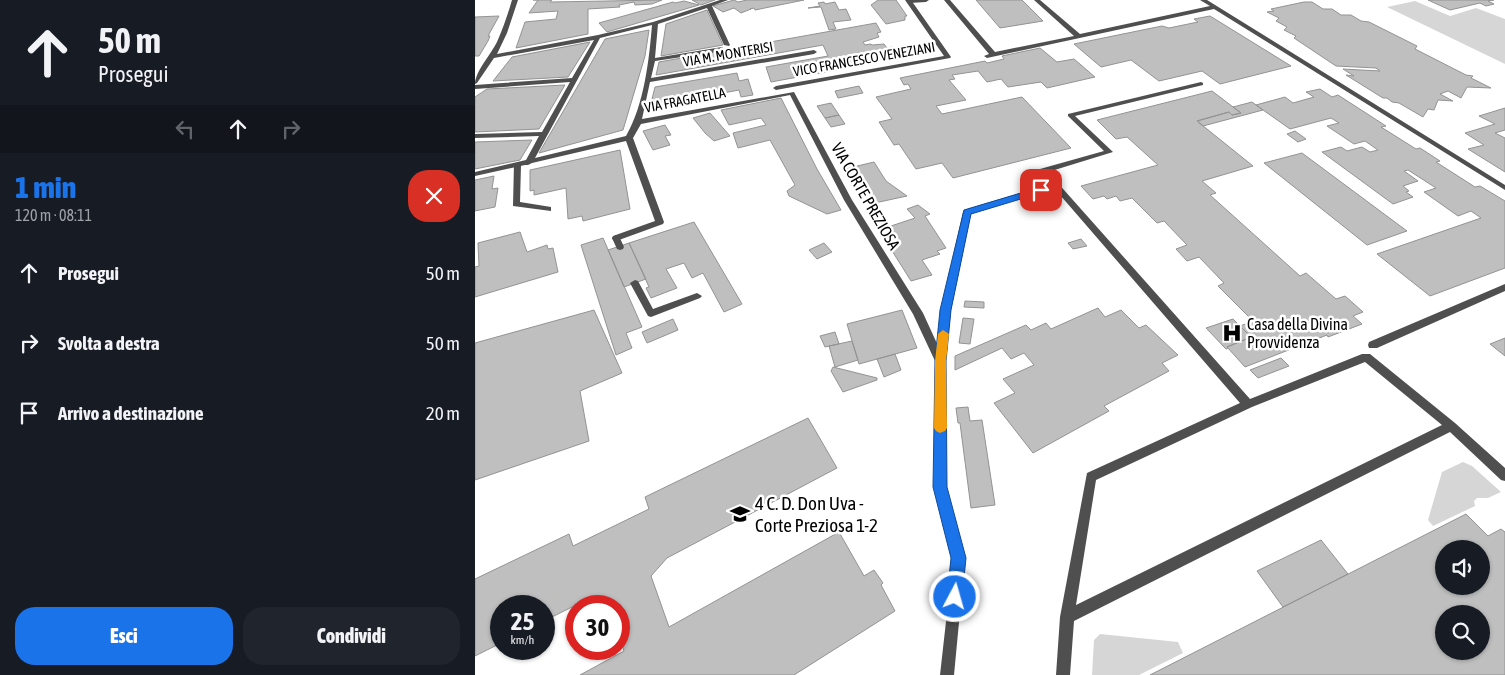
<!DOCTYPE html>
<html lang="it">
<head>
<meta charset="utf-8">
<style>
	body { margin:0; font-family:"Asap Condensed",sans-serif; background:#20242c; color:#f1f3f6; height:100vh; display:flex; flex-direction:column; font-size:19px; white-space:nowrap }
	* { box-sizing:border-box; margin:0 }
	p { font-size:16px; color:#9ea1a6 }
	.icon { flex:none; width:28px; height:28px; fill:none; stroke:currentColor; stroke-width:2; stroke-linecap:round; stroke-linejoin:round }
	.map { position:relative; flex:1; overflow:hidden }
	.drawer { display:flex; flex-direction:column; background:#171b24; width:475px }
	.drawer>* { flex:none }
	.top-card { background:#171b24; color:#f1f3f6; overflow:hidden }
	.buttons { position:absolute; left:960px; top:540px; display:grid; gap:10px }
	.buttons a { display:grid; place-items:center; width:55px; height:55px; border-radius:50%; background:#171b24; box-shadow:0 1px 4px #0004; font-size:25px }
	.speed { position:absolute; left:15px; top:595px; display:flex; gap:10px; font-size:25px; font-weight:700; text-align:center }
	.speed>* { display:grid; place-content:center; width:65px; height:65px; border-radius:50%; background:#171b24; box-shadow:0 1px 4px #0004; line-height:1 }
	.speed small { font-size:12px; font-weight:400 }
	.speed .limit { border:8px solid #d22; background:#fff; color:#111 }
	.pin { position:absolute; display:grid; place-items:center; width:42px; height:42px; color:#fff; margin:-21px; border-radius:10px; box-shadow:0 2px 8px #0006 }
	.me { position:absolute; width:55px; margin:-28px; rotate:6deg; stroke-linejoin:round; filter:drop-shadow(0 0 4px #0008) }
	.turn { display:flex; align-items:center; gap:18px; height:105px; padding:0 15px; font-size:22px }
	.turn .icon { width:65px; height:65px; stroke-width:2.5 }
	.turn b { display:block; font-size:35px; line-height:42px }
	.lanes { display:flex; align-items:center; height:48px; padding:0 15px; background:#0003; justify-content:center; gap:25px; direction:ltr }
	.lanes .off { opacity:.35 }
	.round { display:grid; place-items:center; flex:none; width:52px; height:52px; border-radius:20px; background:#20242c }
	.overview { display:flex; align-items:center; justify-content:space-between; height:85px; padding:0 15px }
	h1 { font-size:30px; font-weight:800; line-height:38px; color:#1a73e8 }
	.primary-button { display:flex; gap:10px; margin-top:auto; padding:10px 15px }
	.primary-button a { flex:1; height:58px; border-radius:20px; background:#1a73e8; color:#fff; font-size:20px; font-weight:800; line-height:58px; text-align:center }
	.primary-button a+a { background:#20242c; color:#f1f3f6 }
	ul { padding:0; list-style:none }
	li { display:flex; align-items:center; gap:15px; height:70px; padding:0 15px }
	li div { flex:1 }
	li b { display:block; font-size:19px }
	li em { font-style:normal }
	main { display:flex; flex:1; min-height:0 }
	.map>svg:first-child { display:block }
	.green { fill:#d6d6d6 }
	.building { fill:#bfbfbf; stroke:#939393; fill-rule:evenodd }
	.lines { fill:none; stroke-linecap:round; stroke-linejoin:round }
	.service { fill:#4f4f4f; fill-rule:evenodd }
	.minor { fill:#4f4f4f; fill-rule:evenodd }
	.route { fill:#1a73e8; stroke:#114b97 }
	.slow { fill:#f59e0b }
	.labels { text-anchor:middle; stroke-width:5; stroke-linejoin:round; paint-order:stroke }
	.far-street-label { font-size:14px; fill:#000; stroke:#fff }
	.street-label { font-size:16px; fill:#000; stroke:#fff }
	.poi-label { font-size:16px; fill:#000; stroke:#fff; text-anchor:start }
	.near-poi-label { font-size:19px; fill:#000; stroke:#fff; text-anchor:start }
</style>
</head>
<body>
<main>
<section class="drawer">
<div class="top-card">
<div class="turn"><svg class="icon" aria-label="ahead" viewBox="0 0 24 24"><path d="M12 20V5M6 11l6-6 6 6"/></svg><div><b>50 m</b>Prosegui</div></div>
<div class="lanes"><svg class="icon off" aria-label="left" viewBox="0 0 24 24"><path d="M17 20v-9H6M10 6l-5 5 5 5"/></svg><svg class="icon" aria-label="ahead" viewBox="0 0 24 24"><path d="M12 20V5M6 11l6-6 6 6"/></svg><svg class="icon off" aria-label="right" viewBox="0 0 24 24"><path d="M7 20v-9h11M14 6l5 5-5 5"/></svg></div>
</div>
<div class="overview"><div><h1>1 min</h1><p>120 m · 08:11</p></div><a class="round" style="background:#d93025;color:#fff"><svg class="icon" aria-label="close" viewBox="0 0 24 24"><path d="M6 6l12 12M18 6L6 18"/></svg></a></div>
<ul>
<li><svg class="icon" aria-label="ahead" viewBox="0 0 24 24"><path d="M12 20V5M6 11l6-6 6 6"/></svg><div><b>Prosegui</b></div><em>50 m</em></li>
<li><svg class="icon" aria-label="right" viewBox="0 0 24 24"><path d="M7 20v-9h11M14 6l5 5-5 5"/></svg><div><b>Svolta a destra</b></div><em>50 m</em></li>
<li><svg class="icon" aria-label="arrive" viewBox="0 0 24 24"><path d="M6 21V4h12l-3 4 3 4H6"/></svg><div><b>Arrivo a destinazione</b></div><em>20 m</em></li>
</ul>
<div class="primary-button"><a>Esci</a><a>Condividi</a></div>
</section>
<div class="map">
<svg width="1030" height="675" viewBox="0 0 1030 675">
	<rect width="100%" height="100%" fill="#fff"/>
	<path class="green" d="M940,1L975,16L1001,8L1030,19V64L912,7Z
		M988,462L997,466L1026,492L1013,498H1002L999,501L1000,506L958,526L953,520L967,472Z
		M625,634L703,642L708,653L664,675H617L619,640Z"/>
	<path class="building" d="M58,0H77L75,2L187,0L177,4L160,5L159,2L144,5L145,7L113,9V34L41,48L50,22L81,19L83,11L54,13L63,0Z
		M217,0H240L226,5Z
		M259,0L263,2L272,0H329L280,10L279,8L275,9H276L266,13L259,8L248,12L238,6Z
		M403,0H421L432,16H430V20L411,24L396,5Z
		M501,0H547L568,21L525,28Z
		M953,0H1019L1013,1L1019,4L1011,6L1005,3L975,10Z
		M209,1L224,5L132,32L124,23L198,2L200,3Z
		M349,2L350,4L360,2L364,10L371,9L376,20L358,22L361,29L354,30L346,7L333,8L345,6L343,3Z
		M829,2H837L848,9H857L866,15H876L886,21L894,22L942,46L940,49L991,75L998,76L996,78L1016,88L992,87L986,98L973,91L965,94L978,101L963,100L959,110L953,109L948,117L924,103L917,102L912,98H908L871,75L879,76L868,69L905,71L901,68L861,66L819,38L821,36L809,30L812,27L801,21L804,18L792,12L799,11L796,9Z
		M232,10L248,45L186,56L191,24Z
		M24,16L13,36H15L13,41L4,56H0V17Z
		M735,16L816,66L745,84L727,71L684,81L656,60L626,67L599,44L687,26L694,28L723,22L719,19Z
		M401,23L406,32L402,33L404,37L388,42L390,45L396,44L397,45L409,44L412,48L417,47L422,57L381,63L383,66L296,82L291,67L353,56L348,45L181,75L184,62Z
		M174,30L170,56L148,130L64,153L130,39Z
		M115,42L93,77L18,81L37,57Z
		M565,48L582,62L599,59L620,77L572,88L566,82L533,87L526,79L512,82L503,71L477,75L480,79L474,80L491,100L461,106L467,114L547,97L596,148L478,178L467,163L441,169L424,144L419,145L404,122L417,119L401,97L436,89L433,84L429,85L425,78L510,61L512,63L529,59L527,56Z
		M262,73L264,81L273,79L278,95L266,97L264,90L175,107L180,87Z
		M90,85L64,129L0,132V97L12,89Z
		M384,86L388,93L363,98L360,91Z
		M845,89L857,97L863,95L911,126L906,127L941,149L945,148L965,161L961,162L1000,187L1005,186L1030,201V268L955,296L902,254L1006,218L996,211L983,216L949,192L961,188L933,170L929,171L943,181L928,186L934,191L931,192L938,197L918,204L847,152L866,147L872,151L887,147L895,152L903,150L890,141L879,144L852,126L864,123L856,118L815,129L781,105L810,97L818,103L839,97L831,92Z
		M737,91L766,113L757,115L754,112L722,121L778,166L727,181L741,193L735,195L825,276L831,273L861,299L870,296L888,312L878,316L887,324L853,337L852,335L770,367L752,347L776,337L765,326L778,321L743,286L749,283L724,257L712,261L701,249L712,245L689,221L682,223L657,198L645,201L641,196L632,199L629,196L618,199L606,186L683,165L652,137L641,139L622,120Z
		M306,98L342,169L366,210L352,214L314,196L312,191L320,185L295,140L263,148L258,133L291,125L286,118L254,125L246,110Z
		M777,102L788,110L728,126L722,121L754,112L757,115L766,113L758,107Z
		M356,103L364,115L350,118L342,106Z
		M1030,108V130L1020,133L1030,138V172L993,149L1009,145L990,133L1020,124L1004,116Z
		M235,113L255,136L239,141L230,133L218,118Z
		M364,115L370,124L356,127L350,118Z
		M190,125L196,135L190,136L195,145L178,150L168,131Z
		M820,131L831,139L823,142L812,134Z
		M57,140L45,160L0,169V142Z
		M145,150L155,209L108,221L107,216L93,219L91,188L59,195V190L55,191V170Z
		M827,153L932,231L892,245L789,163Z
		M399,162L411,181L432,196L395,204L387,181L379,182L370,169Z
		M19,176L17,189L23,188L20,207L0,211V180Z
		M443,205L455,214L450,216L471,248L462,251L465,254L447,260L457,275L436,281L404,230L440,218L432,209Z
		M219,222L267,304L249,312L228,273L217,278L209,263L191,269L202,288L176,298L171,288L174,287L154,243Z
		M45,232L52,252L72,245L73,249L78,248L83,272L0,297V267L4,266L3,243Z
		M128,238L167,327L151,333L157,348L141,355L106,245Z
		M606,239L612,246L598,249L593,243Z
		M154,243L171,279L149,287L133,250Z
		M349,243L357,252L342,259L334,250Z
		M490,301L509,302V308L489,307Z
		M623,308L630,317L646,310L664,328L671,325L703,355L687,363L694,371L629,406L634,411L558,453L519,403L540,393L528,379L559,365L549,353L536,359L527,348L480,370V356L551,325L556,330L571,323L576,329Z
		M119,310L147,373L105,391L114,441L0,480V343Z
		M427,310L442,348L384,364L372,324Z
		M488,318L499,319L495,344L484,343Z
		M198,319L203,330L172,343L167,332Z
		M758,319L776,337L752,347L753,348L751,349L731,328Z
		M360,332L364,344L350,347L345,336Z
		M1030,338V356L1015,344Z
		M377,341L383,360L360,367L354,346Z
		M420,354L426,370L409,377L402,359Z
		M806,358L814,366L783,378L775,370Z
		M358,367L402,378V380L368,392L356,371Z
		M493,407L495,421L507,420L520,505L496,508L485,423H483L481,408Z
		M333,418L362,468L192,558L176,576L194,627L364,532L389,576L399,570L408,583L406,585L420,611L319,675H105L149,651L144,635V606H135L133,598L113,599L69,621V606H26V643L0,656V579L94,534L98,546L174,509L170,497Z
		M991,514L1013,536L1026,529L1030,532V675H675ZM969,549H1006V586H969ZM969,614H1006V651H969Z
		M846,540L873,574L808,607L782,571Z"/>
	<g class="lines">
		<path class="service" d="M432,0H454L451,2L434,3Z
			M469,0H475L520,52L599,36L559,0H565L605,34L735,6L725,0H732L1030,185V190L739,9L512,58L509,56L514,54Z
			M726,82L728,83V85L600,116L638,152L573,172L775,399L887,354H895L980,423L1030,468V481L1026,480L975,432L599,621L595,675H581L585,617L612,473L765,403L579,188L496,214L476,310L470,361L469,364H461L460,361L466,310L488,212L489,210L575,184L564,171L565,169L629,151L593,116V114ZM890,362L967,425L601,605L621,480L777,407Z
			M39,163H45L46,165L45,202L76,207V211L38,206Z
			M141,235L144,236L149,247L148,249L145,250L142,249L137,238Z
			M160,280L163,281L178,309L222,293L227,296L225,298L176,317L173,316L155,283Z
			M1030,284V291L902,348H894L893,345L894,342Z"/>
		<path class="minor" d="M37,0H43L32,33L22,54L123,35L178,22L245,0H253L237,6L255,45L254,46L249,45L232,8L183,24L180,58L247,47L250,49L247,51L180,61L176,78L339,50L342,52L339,54L175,82L167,119L319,92L377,200L448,313L470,361L471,487L490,559L479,675H465L478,559L459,487L460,361L438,314L369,200L315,95L166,124L158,138L189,222L188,224L144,240H138L137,238L138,236L180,221L151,141L57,163L53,165H50L0,176V172L51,160L64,136L0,138V134L67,132L95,82L0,89V85L97,78L119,40L19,58L2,83L0,84C0,72 16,54 22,42C28,28 33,14 37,0ZM177,25C174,61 169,105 151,136L60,158L125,38Z
			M430,0H436L476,57L475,58L301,90L298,88L301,86L469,56Z"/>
	</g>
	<path class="route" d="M566,187L569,188V192L496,214L476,310L471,361L472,487L491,558L487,597L485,603L480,605L474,603L472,597L476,558L458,487L460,361L465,310L489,210Z"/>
	<path class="slow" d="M468,330L474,334L471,361L472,428L470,431L465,433L461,431L459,428L460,361L463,334Z"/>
	<defs>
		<symbol id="hospital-bare" viewBox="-9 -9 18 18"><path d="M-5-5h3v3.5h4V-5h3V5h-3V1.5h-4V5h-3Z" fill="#000" stroke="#fff" stroke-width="2.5" paint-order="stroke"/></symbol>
		<symbol id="school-bare" viewBox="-9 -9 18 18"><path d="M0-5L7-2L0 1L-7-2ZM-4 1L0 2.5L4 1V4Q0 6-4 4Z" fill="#000" stroke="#fff" stroke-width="2.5" paint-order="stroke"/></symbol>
	</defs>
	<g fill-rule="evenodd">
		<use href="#hospital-bare" x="743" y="319" width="28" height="28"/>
		<use href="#school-bare" x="251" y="500" width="28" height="28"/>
	</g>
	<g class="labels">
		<g class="far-street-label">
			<text transform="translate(253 54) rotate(-10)" y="5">VIA M. MONTERISI</text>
			<text transform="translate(389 59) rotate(-10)" y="5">VICO FRANCESCO VENEZIANI</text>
			<text transform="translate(210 100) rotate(-11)" y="5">VIA FRAGATELLA</text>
		</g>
		<g class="street-label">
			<text transform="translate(391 196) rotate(60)" y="6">VIA CORTE PREZIOSA</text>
		</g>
		<g class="poi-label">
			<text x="772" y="330">Casa della Divina<tspan x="772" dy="18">Provvidenza</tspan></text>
		</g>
		<g class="near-poi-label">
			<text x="280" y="510">4 C. D. Don Uva -<tspan x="280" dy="22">Corte Preziosa 1-2</tspan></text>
		</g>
	</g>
</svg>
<div class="buttons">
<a><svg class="icon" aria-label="sound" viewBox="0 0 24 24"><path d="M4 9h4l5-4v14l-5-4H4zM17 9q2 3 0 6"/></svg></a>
<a><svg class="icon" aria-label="search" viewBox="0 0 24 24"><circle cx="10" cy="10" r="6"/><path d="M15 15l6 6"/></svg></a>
</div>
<div class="speed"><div>25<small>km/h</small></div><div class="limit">30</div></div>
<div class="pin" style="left:566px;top:190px;background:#d93025"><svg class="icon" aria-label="arrive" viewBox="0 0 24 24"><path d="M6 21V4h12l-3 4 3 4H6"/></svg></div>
<svg class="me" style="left:480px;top:597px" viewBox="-20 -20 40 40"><circle r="17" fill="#1a73e8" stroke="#fff" stroke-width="3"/><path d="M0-11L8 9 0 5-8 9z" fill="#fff"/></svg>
</div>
</main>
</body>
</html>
